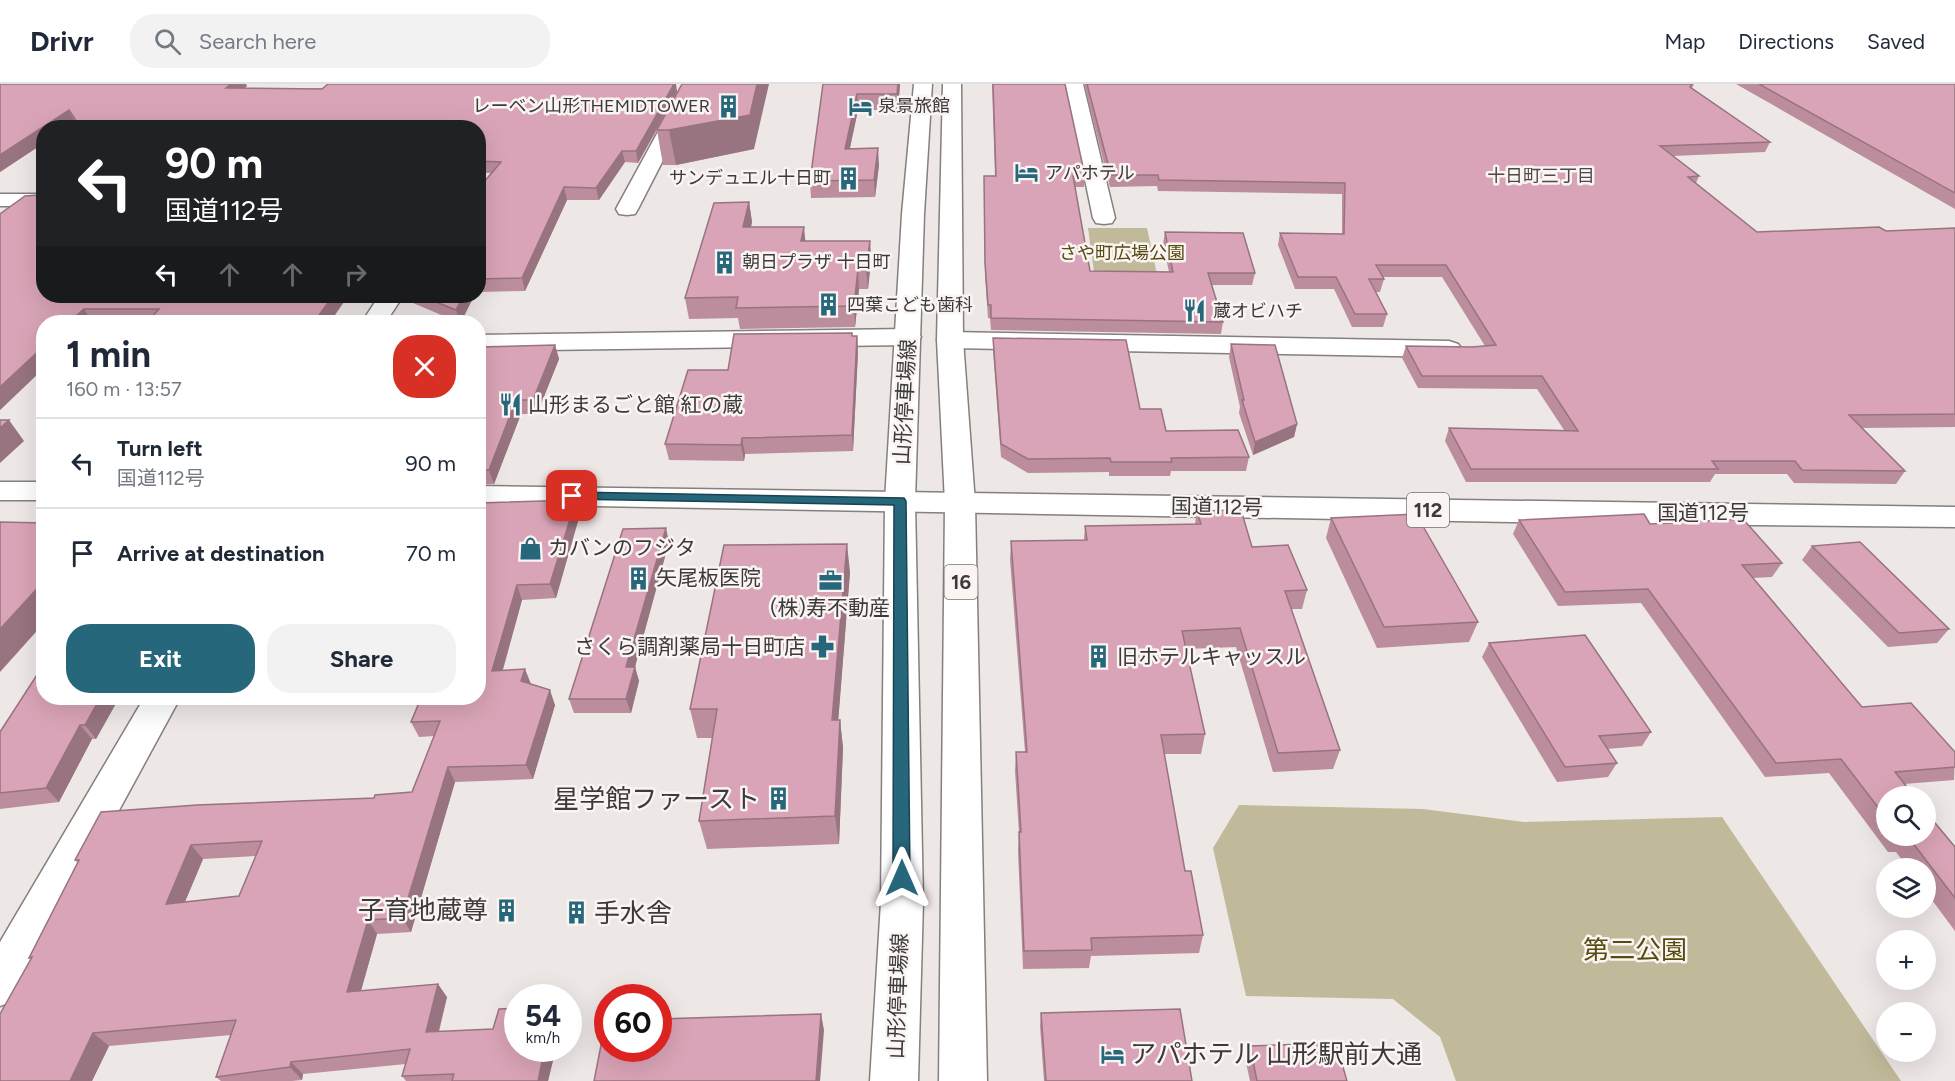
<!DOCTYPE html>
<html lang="en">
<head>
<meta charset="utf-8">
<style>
	body { margin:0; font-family:Figtree,"Noto Sans JP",sans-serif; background:#f2f2f3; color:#1f2937; height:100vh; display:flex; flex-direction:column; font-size:22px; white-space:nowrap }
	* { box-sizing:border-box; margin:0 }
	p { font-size:20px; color:#747a83 }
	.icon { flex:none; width:33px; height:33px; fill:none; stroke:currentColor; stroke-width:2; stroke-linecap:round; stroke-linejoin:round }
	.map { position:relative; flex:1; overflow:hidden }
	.details { position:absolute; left:36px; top:231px; width:450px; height:390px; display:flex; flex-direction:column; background:#fff; border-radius:24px; box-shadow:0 6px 24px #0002 }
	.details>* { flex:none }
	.guide { position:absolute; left:36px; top:36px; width:450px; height:183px; border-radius:24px; box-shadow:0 6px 24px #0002; background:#202124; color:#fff; overflow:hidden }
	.controls { position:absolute; left:1876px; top:702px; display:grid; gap:12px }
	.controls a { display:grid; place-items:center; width:60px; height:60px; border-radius:50%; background:#fff; box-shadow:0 6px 24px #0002; font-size:30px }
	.speed { position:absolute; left:504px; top:900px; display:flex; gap:12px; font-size:30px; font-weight:700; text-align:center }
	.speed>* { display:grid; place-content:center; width:78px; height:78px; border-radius:50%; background:#fff; box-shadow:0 6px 24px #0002; line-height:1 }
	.speed small { font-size:15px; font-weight:400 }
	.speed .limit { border:9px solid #d22; background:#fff; color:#111 }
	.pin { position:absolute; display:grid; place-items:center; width:51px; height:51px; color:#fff; margin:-26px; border-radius:12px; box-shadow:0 3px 9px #0006 }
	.me { position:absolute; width:66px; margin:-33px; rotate:0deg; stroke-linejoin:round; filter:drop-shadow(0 0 4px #0008) }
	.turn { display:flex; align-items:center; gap:21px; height:126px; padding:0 30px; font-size:27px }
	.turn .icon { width:78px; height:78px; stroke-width:2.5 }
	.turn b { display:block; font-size:42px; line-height:51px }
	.lanes { display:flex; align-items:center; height:57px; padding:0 30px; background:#0003; justify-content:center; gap:30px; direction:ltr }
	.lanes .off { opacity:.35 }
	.round { display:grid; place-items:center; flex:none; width:63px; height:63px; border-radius:24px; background:#f2f2f3 }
	.headline { display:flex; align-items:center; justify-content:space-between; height:102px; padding:0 30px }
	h1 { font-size:36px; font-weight:700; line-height:45px }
	.button { display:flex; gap:12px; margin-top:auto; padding:12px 30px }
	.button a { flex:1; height:69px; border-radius:24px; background:#26677b; color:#fff; font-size:24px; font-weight:700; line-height:69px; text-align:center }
	.button a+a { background:#f2f2f3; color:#1f2937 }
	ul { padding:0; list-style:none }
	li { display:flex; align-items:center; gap:18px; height:90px; padding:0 30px; border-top:2px solid #e0e1e3 }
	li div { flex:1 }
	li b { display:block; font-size:22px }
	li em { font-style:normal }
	header { display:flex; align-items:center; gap:36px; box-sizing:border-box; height:84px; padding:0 30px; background:#fff; border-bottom:2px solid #e0e1e3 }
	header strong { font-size:28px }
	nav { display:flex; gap:33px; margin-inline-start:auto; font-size:21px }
	.search { width:420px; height:54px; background:#f2f2f3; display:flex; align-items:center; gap:15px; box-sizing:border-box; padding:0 21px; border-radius:24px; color:#747a83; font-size:22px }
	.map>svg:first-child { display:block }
	.green { fill:#c0ba9a }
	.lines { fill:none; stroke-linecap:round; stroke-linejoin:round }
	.minor-casing { stroke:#857f7e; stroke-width:3 }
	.major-casing { stroke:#857f7e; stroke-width:3 }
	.highway-casing { stroke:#857f7e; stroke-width:3 }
	.minor { fill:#fff; fill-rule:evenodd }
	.major { fill:#fff; fill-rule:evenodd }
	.highway { fill:#fff; fill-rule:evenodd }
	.wall { fill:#bb8d9d; fill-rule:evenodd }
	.shaded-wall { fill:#987380 }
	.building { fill:#d9a4b7; stroke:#987380; stroke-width:1.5; fill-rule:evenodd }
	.route { fill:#26677b; stroke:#194350; stroke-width:1.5 }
	.labels { text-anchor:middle; stroke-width:5; stroke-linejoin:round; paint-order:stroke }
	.far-poi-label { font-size:18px; fill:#3c3a3a; stroke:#faf4f3; text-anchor:start }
	.far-neighbourhood-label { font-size:18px; fill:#4d4948; stroke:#faf4f3 }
	.far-park-label { font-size:18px; fill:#564a0c; stroke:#faf4f3 }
	.shield { fill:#faf4f3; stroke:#757272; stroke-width:1.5 }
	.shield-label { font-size:20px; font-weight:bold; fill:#3c3a3a }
	.street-label { font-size:21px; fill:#3c3a3a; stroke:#faf4f3 }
	.poi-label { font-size:21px; fill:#3c3a3a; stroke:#faf4f3; text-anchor:start }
	.near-poi-label { font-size:26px; fill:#3c3a3a; stroke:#faf4f3; text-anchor:end }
	.near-park-label { font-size:26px; fill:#564a0c; stroke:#faf4f3 }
</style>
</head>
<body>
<header>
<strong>Drivr</strong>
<div class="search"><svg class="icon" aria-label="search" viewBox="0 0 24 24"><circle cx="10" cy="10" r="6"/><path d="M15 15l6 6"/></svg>Search here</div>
<nav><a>Map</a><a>Directions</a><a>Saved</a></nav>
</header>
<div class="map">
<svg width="1955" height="997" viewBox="0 0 1955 997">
	<rect width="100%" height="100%" fill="#ede7e6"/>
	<path class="green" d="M1088,144H1147L1158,195H1095Z
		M1239,721L1423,725L1524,738L1722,733L1901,997H1456L1440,953L1393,915L1246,912L1213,764Z"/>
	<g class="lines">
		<defs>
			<path id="minor" d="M684,0H702L638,125L635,130L627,131L619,130L616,125Z
				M1065,0H1083L1115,134L1112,139L1104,140L1096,139L1093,134Z
				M0,110H44V122H0Z
				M379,212H403L386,238H362Z
				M908,245L917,248L921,253L917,258L908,261L478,267V251Z
				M950,248L1449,257L1458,260L1462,265L1458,270L1449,273L950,264L941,261L937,256L941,251Z
				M144,614H180L16,916L0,922V858Z"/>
			<path id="major" d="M914,0H932L924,130L915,417L923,818L918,997H870L881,818L885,417L902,130Z
				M943,0H961L963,256L975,419L987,997H939L945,419L937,256Z"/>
			<path id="highway" d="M0,398H44V416H0Z
				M478,402L1955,423V443L1565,439L478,420Z"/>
		</defs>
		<use href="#minor" class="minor-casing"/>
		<use href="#major" class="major-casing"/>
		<use href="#highway" class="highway-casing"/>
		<use href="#minor" class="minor"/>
		<use href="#major" class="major"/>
		<use href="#highway" class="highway"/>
	</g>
	<path class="wall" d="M0,0L247,2L245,4L677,7L754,65L676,81H663L657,46L638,79L625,78L599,116H567L525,207L478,208V105L491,89H478V44H79L75,38L0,88Z
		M823,0H900L898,26H858L850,64L879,81L875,113L811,114L810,97Z
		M992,0H1065L1085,92L1084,103H1075L1090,187L1169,188L1163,160L1165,148L1255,189L1252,201H1212L1223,238L1221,250L991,246L990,234H988L985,191L984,92H995Z
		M1084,0H1694L1692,4L1770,58L1765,68L1673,72L1699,92L1696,99L1757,148L1886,147L1955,144V343L1862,344L1905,387L1896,400L1794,399L1787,390H1715L1710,398H1466L1445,357L1449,344L1564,346L1537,305L1418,304L1402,274L1406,262L1472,263L1485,262L1442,193H1383L1384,195L1380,208H1375L1387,230L1383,243H1352L1334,205H1295L1278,161L1280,149L1342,150V110L1158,107L1157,102L1110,103Z
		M1736,0H1955V125Z
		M38,111L44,212H348L330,238H44V284L0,326Z
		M749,118L752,138L751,143L805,157H870L871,177L868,205H859L855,243L740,245L738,234L689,235L685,214Z
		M410,212H474L461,238H458L413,219Z
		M852,249V252H857L858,268L853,367L745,370L744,377L669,376L665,360L728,286Z
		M993,254L1140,325L1166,347L1249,373L1246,387H1171L1170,392H1109V388L1028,389L1001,373L993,267Z
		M1231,260L1297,340L1294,353L1253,371L1239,329L1240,323L1229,273Z
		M555,261L559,275L537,330H521L494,400H478V263Z
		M484,419L580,430L556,514L522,516L503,586L531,600L555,621L533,695L455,698L411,848L377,850L361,906L447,913L439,948L556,964L548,997H406L402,992L406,980L303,990L302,996L292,997H221L216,993L231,951L109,962L92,997H0L31,875L29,874L78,779L75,776L374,714L412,708L434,652L419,653L411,638L420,614L374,617L372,614H478ZM256,772L239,812L185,818L203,775Z
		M1197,427L1252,463L1307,506L1302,525H1291L1340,666L1333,685L1273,688L1236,563L1186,565L1205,650L1201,670H1164L1185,787L1203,851L1199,869L1091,872L1089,884L1023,885L1018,767L1019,749L1015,687L1016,668H1025L1010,476L1011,457L1084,456L1085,442L1195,440Z
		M1331,434L1478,538L1469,558L1377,564L1326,454Z
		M1519,436L1650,440L1782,479L1772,493L1753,494L1862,623L1955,668L1954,696L1904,700L1887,712V752H1926L1955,763V847L1926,808V784H1908L1896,768H1888L1829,689L1765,693L1641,519L1558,522L1513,450Z
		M669,458L635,583L639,597L631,629H574L569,615Z
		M1812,462L1949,545L1937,559L1888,563L1802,476Z
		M850,488L838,636H840L843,664L839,760L707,765L699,737L712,654H697L690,625Z
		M1489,559L1651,648L1642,662L1607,665L1617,679L1608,693L1557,698L1482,573Z
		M119,614L96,655H92L59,718L0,725V648Z
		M1041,929L1192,997H1044L1040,942Z
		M1250,962L1347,997H1250L1245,974Z"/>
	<path class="shaded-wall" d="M231,0H246L247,2L231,15L226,4Z
		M674,0H676L677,7L638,79L636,67Z
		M757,0H769L754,65L676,81L669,46Z
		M898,0H900L898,26L897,10Z
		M857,10L858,26L846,82L845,65Z
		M69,26L75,38L66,44H44V59L0,88V71Z
		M878,64L879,81L875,113L874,96Z
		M622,67L625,78L599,116L596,104Z
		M564,103L567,116L525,207L522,194Z
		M749,118L752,138L746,163L743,143Z
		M804,143L806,163L801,157Z
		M870,157L871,177L868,205L866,185Z
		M858,185L859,205L855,243L854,222Z
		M333,212H348L330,238H314Z
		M463,212H474L461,238H460L456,226Z
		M84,225L92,238H69Z
		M857,252L858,268L853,367L852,351Z
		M555,261L559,275L537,330L533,316Z
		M44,262V284L0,326V303Z
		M516,316L521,330L494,400L489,386Z
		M9,336L24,357L0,379V344Z
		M1297,340L1294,353L1253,371L1255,358Z
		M742,354L745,370L744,377L741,361Z
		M480,408L486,422L478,425V412Z
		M576,416L580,430L556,514L550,500Z
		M666,444L669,458L631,597L626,583Z
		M847,460L850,488L836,665L832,636Z
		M44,497V539L0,588V545Z
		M517,501L522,516L498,602L492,587Z
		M635,583L639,597L631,629L626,615Z
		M525,585L531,600L521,597Z
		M550,606L555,621L533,695L526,681Z
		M100,614H119L96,655L85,641Z
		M840,636L843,664L839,760L835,732Z
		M80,641L92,655L59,718L46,704Z
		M448,683L455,698L411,848L402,834Z
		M191,761L203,775L178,834L166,820Z
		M368,836L377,850L357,921L347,908Z
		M438,900L447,913L435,961L426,948Z
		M821,930L824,946L820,997H816Z
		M93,949L109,962L92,997H70Z
		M545,964H556L548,997H538Z
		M291,978L303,990L302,996L290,983Z"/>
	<path class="building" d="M0,0H231L226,4L322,5L328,0H674L636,67H622L596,104L564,103L522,194L478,195V105L501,78L478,77V44H81L69,26L0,71Z
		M682,0H757L750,31L669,46H657Z
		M823,0H898L897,10H857L845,65L878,64L874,96L810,97Z
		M993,0H1065L1085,92H1073L1090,187L1173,188L1165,148L1243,149L1255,189H1208L1223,238L991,234V221H988L985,179L984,92H996Z
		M1087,0H1692L1690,3L1770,58L1660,62L1699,92L1688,93L1757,148L1879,143L1886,147L1955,144V330L1849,331L1905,387L1802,386L1795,377H1712L1718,385H1471L1449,344L1578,347L1542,292H1422L1406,262L1472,263L1496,261L1446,181H1376L1384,195H1369L1387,230H1355L1336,193H1298L1280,149L1344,150L1345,99L1159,96L1158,91H1111Z
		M1759,0H1955V109Z
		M44,98V212H333L314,238H147L159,225H84L69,238H44V262L0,303V130L25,112L38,111L39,101Z
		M749,118L743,143H804L801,157H870L866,185H858L854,222L736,224L738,213L685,214L714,119Z
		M421,212H463L456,226Z
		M852,249V252H857L852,351L742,354L741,361L665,360L688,286H728L734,250Z
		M993,254L1126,256L1140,325H1161L1166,347L1238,346L1249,373L1171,374L1172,378H1111L1110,374L1028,375L1001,360Z
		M1231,260L1275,261L1297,340L1255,358L1242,316H1244Z
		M555,261L533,316H516L489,386H478V263Z
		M0,336H9L0,344Z
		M576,416L550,500L517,501L492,587L525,585L521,597L550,606L526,681L448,683L402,834L368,836L347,908L438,900L426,948L493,945L499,925L518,924V964H545L538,997H452L454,990L402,992L410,965L291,978L290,983L216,993L236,936L93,949L70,997H0V930L32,873L29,874L79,776H75L101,728L197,721L374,714L375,711L412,708L440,637L411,638L421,614H478V419ZM262,757L239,812L166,820L191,761Z
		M1241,426L1252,463L1288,461L1307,506L1285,507L1340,666L1278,669L1240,544L1182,547L1205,650L1161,651L1185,787H1191L1203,851L1091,854L1092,866L1024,867L1019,748H1021L1016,668H1027L1011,457L1087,456L1085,442L1201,440L1197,427Z
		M1416,430L1478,538L1384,543L1331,434Z
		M1644,430L1650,440L1743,435L1782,479L1742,481L1862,623L1911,619L1955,668V683L1895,688L1914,712H1887V735L1841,675L1776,679L1648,505L1565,508L1519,436Z
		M0,438L44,439V497L0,545Z
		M666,444L626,583H635L626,615H569L623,445Z
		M1860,458L1949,545L1899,549L1812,462Z
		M847,460L832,636H840L835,732L699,737L717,625H690L724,461Z
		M1585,551L1651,648L1599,652L1617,679L1565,683L1489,559Z
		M44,580V614H100L85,641H80L46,704L0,709V648Z
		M1926,728L1955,763V814L1909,754H1901L1899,752H1926Z
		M1180,925L1192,997H1046L1041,929Z
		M821,930L816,997H594L606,936H608V964H658V935Z
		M1336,959L1347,997H1257L1250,962Z"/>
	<path class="route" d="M572,408L904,414L906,417L910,794L908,799L902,802L895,799L893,794L894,421L568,415L566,412Z"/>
	<defs>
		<symbol id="building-bare" viewBox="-9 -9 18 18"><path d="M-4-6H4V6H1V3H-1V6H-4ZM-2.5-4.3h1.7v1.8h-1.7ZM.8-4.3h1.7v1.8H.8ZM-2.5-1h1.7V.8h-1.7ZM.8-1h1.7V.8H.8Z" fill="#26677b" stroke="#faf4f3" stroke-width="2.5" paint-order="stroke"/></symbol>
		<symbol id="hotel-bare" viewBox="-9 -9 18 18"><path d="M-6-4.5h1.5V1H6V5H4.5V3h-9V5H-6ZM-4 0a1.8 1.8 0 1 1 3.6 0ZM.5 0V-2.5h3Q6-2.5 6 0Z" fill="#26677b" stroke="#faf4f3" stroke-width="2.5" paint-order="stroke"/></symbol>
		<symbol id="restaurant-bare" viewBox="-9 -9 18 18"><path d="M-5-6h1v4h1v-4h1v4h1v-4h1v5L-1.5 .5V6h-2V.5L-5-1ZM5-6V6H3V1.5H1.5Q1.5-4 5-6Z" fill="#26677b" stroke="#faf4f3" stroke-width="2.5" paint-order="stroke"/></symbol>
		<symbol id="shop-bare" viewBox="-9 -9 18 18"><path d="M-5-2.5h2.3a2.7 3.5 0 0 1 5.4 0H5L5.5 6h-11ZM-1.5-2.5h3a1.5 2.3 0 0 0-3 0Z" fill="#26677b" stroke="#faf4f3" stroke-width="2.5" paint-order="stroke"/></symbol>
		<symbol id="office-bare" viewBox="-9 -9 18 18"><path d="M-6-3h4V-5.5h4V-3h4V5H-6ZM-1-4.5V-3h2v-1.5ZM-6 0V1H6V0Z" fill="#26677b" stroke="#faf4f3" stroke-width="2.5" paint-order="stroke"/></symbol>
		<symbol id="pharmacy-bare" viewBox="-9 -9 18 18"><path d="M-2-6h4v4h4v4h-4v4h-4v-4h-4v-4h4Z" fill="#26677b" stroke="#faf4f3" stroke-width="2.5" paint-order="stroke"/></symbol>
	</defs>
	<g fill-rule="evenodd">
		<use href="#building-bare" x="712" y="6" width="33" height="33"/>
		<use href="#hotel-bare" x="844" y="6" width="33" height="33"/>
		<use href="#hotel-bare" x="1010" y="72" width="33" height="33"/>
		<use href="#building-bare" x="832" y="78" width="33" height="33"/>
		<use href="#building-bare" x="708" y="162" width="33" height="33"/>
		<use href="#building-bare" x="812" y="204" width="33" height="33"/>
		<use href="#restaurant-bare" x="1178" y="210" width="33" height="33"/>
		<use href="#restaurant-bare" x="494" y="304" width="33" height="33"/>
		<use href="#shop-bare" x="514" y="448" width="33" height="33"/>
		<use href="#building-bare" x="622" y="478" width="33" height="33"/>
		<use href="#office-bare" x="814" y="480" width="33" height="33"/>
		<use href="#pharmacy-bare" x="806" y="546" width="33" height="33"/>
		<use href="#building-bare" x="1082" y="556" width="33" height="33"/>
		<use href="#building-bare" x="762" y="698" width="33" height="33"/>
		<use href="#building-bare" x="490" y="810" width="33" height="33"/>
		<use href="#building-bare" x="560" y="812" width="33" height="33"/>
		<use href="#hotel-bare" x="1096" y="954" width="33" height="33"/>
	</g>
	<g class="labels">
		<g class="far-poi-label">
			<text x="710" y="28" text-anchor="end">レーベン山形THEMIDTOWER</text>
			<text x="878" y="28">泉景旅館</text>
			<text x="1045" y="95">アパホテル</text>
			<text x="831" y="100" text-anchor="end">サンデュエル十日町</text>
			<text x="742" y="184">朝日プラザ 十日町</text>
			<text x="847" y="227">四葉こども歯科</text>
			<text x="1213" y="233">蔵オビハチ</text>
		</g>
		<g class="far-neighbourhood-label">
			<text x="1541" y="98">十日町三丁目</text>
		</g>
		<g class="far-park-label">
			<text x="1122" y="175">さや町広場公園</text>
		</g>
		<g class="shield">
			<rect x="1407" y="409" width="42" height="34" rx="4.5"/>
			<rect x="944.5" y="481" width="33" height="34" rx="4.5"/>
		</g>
		<g class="shield-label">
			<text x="1428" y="433">112</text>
			<text x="961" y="505">16</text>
		</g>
		<g class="street-label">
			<text transform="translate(905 318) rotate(-87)" y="7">山形停車場線</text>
			<text transform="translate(1217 423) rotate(1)" y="7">国道112号</text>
			<text x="1703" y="436">国道112号</text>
			<text transform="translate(898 912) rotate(-88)" y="7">山形停車場線</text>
		</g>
		<g class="poi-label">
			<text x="528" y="328">山形まるごと館 紅の蔵</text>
			<text x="548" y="471">カバンのフジタ</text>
			<text x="656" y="501">矢尾板医院</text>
			<text x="830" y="531" text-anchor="middle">(株)寿不動産</text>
			<text x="805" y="570" text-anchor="end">さくら調剤薬局十日町店</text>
			<text x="1117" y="580">旧ホテルキャッスル</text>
		</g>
		<g class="near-poi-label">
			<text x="760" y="724">星学館ファースト</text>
			<text x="488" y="835">子育地蔵尊</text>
			<text x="594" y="838" text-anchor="start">手水舎</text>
			<text x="1130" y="979" text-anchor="start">アパホテル 山形駅前大通</text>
		</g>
		<g class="near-park-label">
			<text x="1635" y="875">第二公園</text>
		</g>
	</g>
</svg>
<div class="controls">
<a><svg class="icon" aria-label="search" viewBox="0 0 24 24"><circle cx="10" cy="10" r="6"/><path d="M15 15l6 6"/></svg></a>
<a><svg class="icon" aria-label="layers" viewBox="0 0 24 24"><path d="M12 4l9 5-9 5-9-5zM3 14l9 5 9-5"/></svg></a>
<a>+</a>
<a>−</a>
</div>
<div class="speed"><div>54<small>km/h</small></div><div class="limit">60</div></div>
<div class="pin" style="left:572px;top:412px;background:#d93025"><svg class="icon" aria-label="arrive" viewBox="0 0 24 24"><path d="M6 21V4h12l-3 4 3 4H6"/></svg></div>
<svg class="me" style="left:902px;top:794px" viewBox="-20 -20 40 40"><path d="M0-17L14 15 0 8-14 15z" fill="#26677b" stroke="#fff" stroke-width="4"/></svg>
<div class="guide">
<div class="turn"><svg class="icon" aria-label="left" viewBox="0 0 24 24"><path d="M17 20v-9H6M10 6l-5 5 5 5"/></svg><div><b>90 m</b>国道112号</div></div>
<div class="lanes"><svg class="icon" aria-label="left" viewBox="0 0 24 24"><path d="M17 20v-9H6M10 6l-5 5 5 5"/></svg><svg class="icon off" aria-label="ahead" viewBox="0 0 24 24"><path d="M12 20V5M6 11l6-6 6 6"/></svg><svg class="icon off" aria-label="ahead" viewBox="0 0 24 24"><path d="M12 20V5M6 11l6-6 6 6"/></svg><svg class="icon off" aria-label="right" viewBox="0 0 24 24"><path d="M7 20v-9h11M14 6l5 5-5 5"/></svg></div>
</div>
<section class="details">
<div class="headline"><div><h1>1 min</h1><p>160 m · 13:57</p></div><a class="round" style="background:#d93025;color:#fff"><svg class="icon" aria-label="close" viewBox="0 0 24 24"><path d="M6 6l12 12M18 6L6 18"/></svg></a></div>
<ul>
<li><svg class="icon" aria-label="left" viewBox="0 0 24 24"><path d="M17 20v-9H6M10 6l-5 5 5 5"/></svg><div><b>Turn left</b><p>国道112号</p></div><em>90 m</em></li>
<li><svg class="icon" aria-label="arrive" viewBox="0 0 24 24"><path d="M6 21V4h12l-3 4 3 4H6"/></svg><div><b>Arrive at destination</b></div><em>70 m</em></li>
</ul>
<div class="button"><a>Exit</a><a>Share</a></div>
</section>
</div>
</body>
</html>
